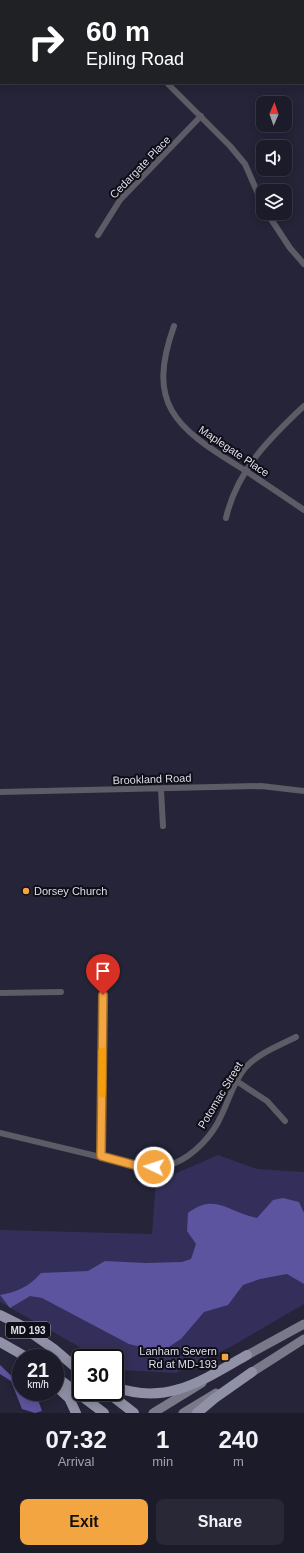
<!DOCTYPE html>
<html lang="en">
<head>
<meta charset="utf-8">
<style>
	body { margin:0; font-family:Helvetica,sans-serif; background:#292836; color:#f1f3f6; height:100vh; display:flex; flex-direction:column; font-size:15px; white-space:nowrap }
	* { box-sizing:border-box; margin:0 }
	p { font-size:13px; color:#a0a1a8 }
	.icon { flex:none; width:22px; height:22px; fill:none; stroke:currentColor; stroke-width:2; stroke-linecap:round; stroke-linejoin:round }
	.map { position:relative; height:1413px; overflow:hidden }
	.drawer { display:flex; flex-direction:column; background:#1c1b2a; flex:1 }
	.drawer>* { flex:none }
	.hud { position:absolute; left:0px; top:0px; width:304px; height:84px; box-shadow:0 2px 10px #0003,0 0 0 1px #3a3947; background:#202124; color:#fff; overflow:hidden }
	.needle { width:26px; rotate:2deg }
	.buttons { position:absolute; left:256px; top:96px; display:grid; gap:8px }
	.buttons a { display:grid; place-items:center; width:36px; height:36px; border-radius:8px; background:#1c1b2a; box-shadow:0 2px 10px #0003,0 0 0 1px #3a3947; font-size:20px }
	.speed { position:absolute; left:12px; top:1349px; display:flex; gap:8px; font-size:20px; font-weight:700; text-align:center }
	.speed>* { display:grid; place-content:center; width:52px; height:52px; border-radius:50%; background:#1c1b2a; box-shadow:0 2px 10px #0003,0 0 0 1px #3a3947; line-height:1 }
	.speed small { font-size:10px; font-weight:400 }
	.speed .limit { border:2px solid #111; border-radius:6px; background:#fff; color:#111 }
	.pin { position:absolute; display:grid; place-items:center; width:34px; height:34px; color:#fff; margin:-41px -17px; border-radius:50% 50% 50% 0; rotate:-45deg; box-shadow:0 0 4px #0007 }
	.pin .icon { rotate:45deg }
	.me { position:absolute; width:44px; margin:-22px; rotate:274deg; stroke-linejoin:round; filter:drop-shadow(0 0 3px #0008) }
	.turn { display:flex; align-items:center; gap:14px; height:84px; padding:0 20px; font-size:18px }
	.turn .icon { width:52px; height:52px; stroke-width:2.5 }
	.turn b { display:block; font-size:28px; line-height:34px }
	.eta { display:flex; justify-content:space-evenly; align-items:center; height:68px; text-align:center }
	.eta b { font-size:24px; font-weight:600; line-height:28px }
	.cta { display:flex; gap:8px; margin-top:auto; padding:8px 20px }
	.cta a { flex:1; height:46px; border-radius:8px; background:#f2a540; color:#111; font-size:16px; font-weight:600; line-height:46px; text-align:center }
	.cta a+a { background:#292836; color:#f1f3f6 }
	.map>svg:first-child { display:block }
	.green { fill:#332f5a }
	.water { fill:#5c549e }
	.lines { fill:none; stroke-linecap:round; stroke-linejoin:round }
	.minor { stroke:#5c5b66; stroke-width:6 }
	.secondary { stroke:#79798a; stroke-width:9 }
	.primary { stroke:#9090a6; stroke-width:10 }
	.route-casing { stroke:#9d6b2a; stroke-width:10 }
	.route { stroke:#f2a540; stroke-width:7 }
	.slow { stroke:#f59e0b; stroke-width:7 }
	.poi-dot { fill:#f2a540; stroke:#0f0e17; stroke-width:1.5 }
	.labels { text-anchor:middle; stroke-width:4; stroke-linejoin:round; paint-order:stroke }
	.shield { fill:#0f0e17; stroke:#a0a0ac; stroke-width:1 }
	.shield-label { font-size:10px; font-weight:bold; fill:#dedeec }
	.street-label { font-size:11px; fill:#dedeec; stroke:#0f0e17 }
	.poi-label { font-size:11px; fill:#dedeec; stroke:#0f0e17; text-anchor:start }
</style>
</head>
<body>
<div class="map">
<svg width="304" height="1413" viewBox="0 0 304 1413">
	<rect width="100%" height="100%" fill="#252438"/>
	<path class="green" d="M218,1155L257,1169L304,1172V1304L234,1345L176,1373L120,1370L115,1367V1358H99L0,1302V1230L152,1234L156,1182Z"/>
	<path class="water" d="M283,1198L299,1202L304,1213V1284L287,1274L260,1279L243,1285L228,1305L204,1312L181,1339L161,1352L129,1344L42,1298L30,1296L10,1308L0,1295C17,1292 30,1286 41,1273L88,1271L105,1261L145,1263L182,1262L191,1259L196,1244L187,1231L188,1213C216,1192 229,1213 257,1218L273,1200Z
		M0,1365L21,1385V1392C35,1392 38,1398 42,1411L35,1413L22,1409L11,1381L0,1374Z"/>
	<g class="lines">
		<path class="minor" d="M0,30H1
			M167,83L230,146L245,164L263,205
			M267,213L290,248L304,264
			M98,235L120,200L201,116
			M174,326C146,404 175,427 238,466C260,480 282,495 304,510
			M226,518C237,470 270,438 304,406
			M161,790L163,826
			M0,792L261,786L304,791
			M0,993L61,992
			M238,1082L267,1101L285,1121
			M0,1133L138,1166C150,1167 164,1168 175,1163C194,1155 213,1135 221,1116C229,1100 234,1080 246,1067C259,1053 280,1045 296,1037
			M101,1156L103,995"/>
		<path class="secondary" d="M242,1358L304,1324
			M246,1376L304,1339
			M153,1413L202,1383
			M183,1413L216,1393"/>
		<path class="primary" d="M0,1315L20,1325L54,1349L81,1372
			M0,1342L28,1358
			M55,1376L104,1413
			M55,1385L69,1398L76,1413
			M115,1387C167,1406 203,1380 247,1355
			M107,1392L134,1413
			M197,1413L215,1398L252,1372"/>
	</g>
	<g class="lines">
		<defs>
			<path id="route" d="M103,995L101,1156L138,1166L154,1167"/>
		</defs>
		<use href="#route" class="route-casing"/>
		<use href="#route" class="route"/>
		<path class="slow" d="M102,1094V1051"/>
	</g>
	<g class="poi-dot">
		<circle cx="26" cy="891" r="4"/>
		<rect x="221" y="1353" width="8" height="8" rx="2"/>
	</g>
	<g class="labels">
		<rect class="shield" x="6" y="1322" width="44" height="16" rx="3"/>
		<g class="shield-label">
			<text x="28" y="1334">MD 193</text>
		</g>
		<g class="street-label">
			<text transform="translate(140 167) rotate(-46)" y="4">Cedargate Place</text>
			<text transform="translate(234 451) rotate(34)" y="4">Maplegate Place</text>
			<text transform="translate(152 779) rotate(-2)" y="4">Brookland Road</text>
			<text transform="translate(220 1095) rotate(-59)" y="4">Potomac Street</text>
		</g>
		<g class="poi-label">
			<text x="34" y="895">Dorsey Church</text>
			<text x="217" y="1355" text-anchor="end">Lanham Severn<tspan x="217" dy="13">Rd at MD-193</tspan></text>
		</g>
	</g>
</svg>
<div class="buttons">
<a><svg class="needle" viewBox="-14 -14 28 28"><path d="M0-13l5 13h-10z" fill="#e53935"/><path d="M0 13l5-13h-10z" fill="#a0a1a8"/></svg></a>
<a><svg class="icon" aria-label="sound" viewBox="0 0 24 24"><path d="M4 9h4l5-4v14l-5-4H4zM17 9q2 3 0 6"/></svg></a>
<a><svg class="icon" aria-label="layers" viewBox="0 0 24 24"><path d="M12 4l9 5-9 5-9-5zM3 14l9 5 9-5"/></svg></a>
</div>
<div class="speed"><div>21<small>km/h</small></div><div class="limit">30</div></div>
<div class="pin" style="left:103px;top:995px;background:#d93025"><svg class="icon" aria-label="arrive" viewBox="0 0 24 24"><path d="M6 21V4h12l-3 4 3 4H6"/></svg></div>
<svg class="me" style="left:154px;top:1167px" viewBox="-20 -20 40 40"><circle r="17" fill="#f2a540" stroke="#fff" stroke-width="3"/><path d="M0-11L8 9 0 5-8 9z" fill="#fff"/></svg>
<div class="hud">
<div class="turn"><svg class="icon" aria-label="right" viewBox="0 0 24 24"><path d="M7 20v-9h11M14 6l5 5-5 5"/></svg><div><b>60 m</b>Epling Road</div></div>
</div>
</div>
<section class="drawer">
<div class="eta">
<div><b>07:32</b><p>Arrival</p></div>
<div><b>1</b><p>min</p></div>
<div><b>240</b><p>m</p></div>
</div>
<div class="cta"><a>Exit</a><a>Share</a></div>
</section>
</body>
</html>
